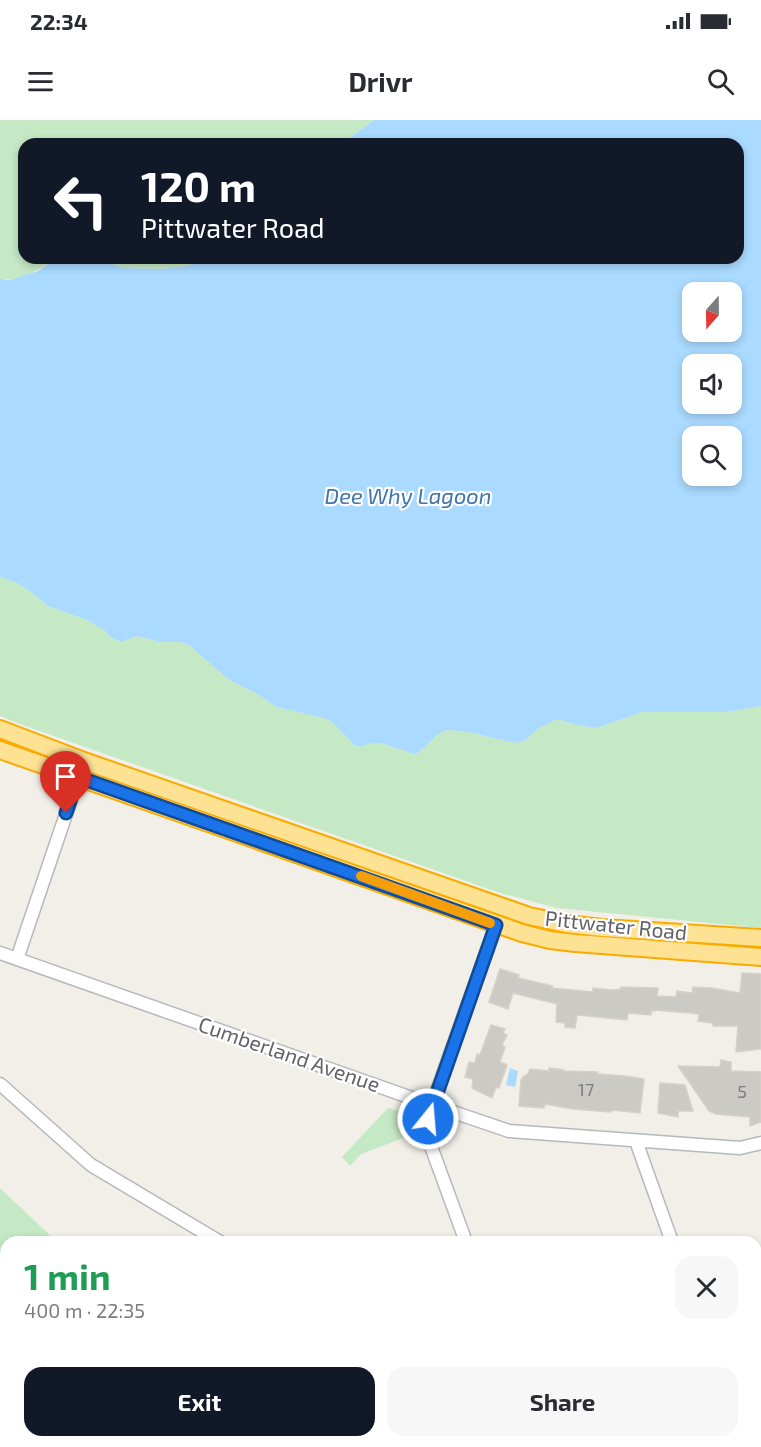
<!DOCTYPE html>
<html lang="en">
<head>
<meta charset="utf-8">
<style>
	body { margin:0; font-family:"Exo 2",sans-serif; background:#f7f7f7; color:#2b2b33; height:100vh; display:flex; flex-direction:column; font-size:22px; white-space:nowrap }
	* { box-sizing:border-box; margin:0 }
	p { font-size:20px; color:#7c7c81 }
	.icon { flex:none; width:33px; height:33px; fill:none; stroke:currentColor; stroke-width:2; stroke-linecap:round; stroke-linejoin:round }
	.map { position:relative; flex:1; overflow:hidden }
	.drawer { position:absolute; left:0px; top:1116px; width:762px; height:212px; display:flex; flex-direction:column; background:#fff; border-radius:18px 18px 0 0; box-shadow:0 3px 9px #0003 }
	.drawer>* { flex:none }
	.top-card { position:absolute; left:18px; top:18px; width:726px; height:126px; border-radius:18px; box-shadow:0 3px 9px #0003; background:#111827; color:#fff; overflow:hidden }
	.needle { width:39px; rotate:200deg }
	.tools { position:absolute; left:682px; top:162px; display:grid; gap:12px }
	.tools a { display:grid; place-items:center; width:60px; height:60px; border-radius:12px; background:#fff; box-shadow:0 3px 9px #0003; font-size:30px }
	.pin { position:absolute; display:grid; place-items:center; width:51px; height:51px; color:#fff; margin:-62px -26px; border-radius:50% 50% 50% 0; rotate:-45deg; box-shadow:0 0 6px #0007 }
	.pin .icon { rotate:45deg }
	.me { position:absolute; width:66px; margin:-33px; rotate:17deg; stroke-linejoin:round; filter:drop-shadow(0 0 4px #0008) }
	.turn { display:flex; align-items:center; gap:21px; height:126px; padding:0 24px; font-size:27px }
	.turn .icon { width:78px; height:78px; stroke-width:2.5 }
	.turn b { display:block; font-size:42px; line-height:51px }
	.round { display:grid; place-items:center; flex:none; width:63px; height:63px; border-radius:18px; background:#f7f7f7 }
	.overview { display:flex; align-items:center; justify-content:space-between; height:102px; padding:0 24px }
	h1 { font-size:36px; font-weight:700; line-height:45px; color:#1e9e55 }
	.primary-button { display:flex; gap:12px; margin-top:auto; padding:12px 24px }
	.primary-button a { flex:1; height:69px; border-radius:18px; background:#111827; color:#fff; font-size:24px; font-weight:700; line-height:69px; text-align:center }
	.primary-button a+a { background:#f7f7f7; color:#2b2b33 }
	.status { display:flex; justify-content:space-between; align-items:center; height:42px; padding:0 30px; background:#fff; direction:ltr }
	.status svg { height:16px; fill:currentColor }
	header { display:flex; justify-content:space-between; align-items:center; height:78px; padding:0 24px; background:#fff; font-size:27px; font-weight:700 }
	.map>svg:first-child { display:block }
	.green { fill:#c5e8c5 }
	.water { fill:#aadaff; fill-rule:evenodd }
	.building { fill:#cccac5; stroke:#d6d1c6; stroke-width:1.5 }
	.lines { fill:none; stroke-linecap:round; stroke-linejoin:round }
	.minor-casing { stroke:#b5b8bc; stroke-width:15 }
	.highway-casing { stroke:#f9ab00; stroke-width:20 }
	.minor { stroke:#fff; stroke-width:12 }
	.highway { stroke:#fde293; stroke-width:16 }
	.route-casing { stroke:#114b97; stroke-width:15 }
	.route { stroke:#1a73e8; stroke-width:10 }
	.slow { stroke:#f59e0b; stroke-width:10 }
	.labels { text-anchor:middle; stroke-width:4.5; stroke-linejoin:round; paint-order:stroke }
	.number-label { font-size:18px; fill:#7a7d7f }
	.street-label { font-size:21px; fill:#5f6368; stroke:#fff }
	.water-label { font-size:22px; font-style:italic; fill:#4174aa; stroke:#fff }
</style>
</head>
<body>
<div class="status"><b>22:34</b><svg viewBox="0 0 49 12"><path d="M0 12V9h3v3zM5 12V6h3v6zM10 12V3h3v9zM15 12V0h3v12zM26 1h20v11H26zM47 4h2v5h-2z"/></svg></div>
<header><svg class="icon" aria-label="menu" viewBox="0 0 24 24"><path d="M4 6h16M4 12h16M4 18h16"/></svg>Drivr<svg class="icon" aria-label="search" viewBox="0 0 24 24"><circle cx="10" cy="10" r="6"/><path d="M15 15l6 6"/></svg></header>
<div class="map">
<svg width="761" height="1327" viewBox="0 0 761 1327">
	<rect width="100%" height="100%" fill="#f1efe8"/>
	<path class="green" d="M0,0H374L341,24H24V138H56C40,149 21,161 0,159Z
		M96,138H208L187,146L162,149L123,148Z
		M0,457L15,462L30,471L48,486L87,500L104,510L112,518L121,522L137,516L161,522H180L189,525L228,559L237,564L256,573L266,580L277,587L327,599L335,605L354,625L359,627L371,623H381L414,634L418,633L438,614L447,610L468,612L516,623L539,608L556,600H561L577,605L596,608L643,592H726L761,586V808L557,788L500,773L17,603L0,596Z
		M388,988L400,991L408,1016L361,1034L350,1046L342,1037Z
		M0,1068L57,1122H6V1165L0,1159Z
		M6,1276V1311L0,1307V1284Z
		M220,1322H278L284,1327H224Z"/>
	<path class="water" d="M374,0H761V586L726,592H643L596,608L577,605L561,600H556L539,608L525,620L516,623L468,612L447,610L438,614L418,633L414,634L381,623H371L360,627L354,625L335,605L327,599L277,587L266,580L256,573L237,564L228,559L189,525L180,522H161L137,516L121,522L112,518L104,510L87,500L48,486L30,471L15,462L0,457V159L9,160L38,151L56,138H96L123,148L162,149L187,146L208,138H738V24H341ZM693,172H732V212H693ZM732,244V284H693V244ZM693,316H732V356H693Z
		M510,948L518,951L515,967L506,965Z"/>
	<path class="building" d="M500,849L519,855L518,858L553,866L552,868L593,872V868L612,870L621,869V867L658,868L657,876L676,877L677,871L692,873L693,867L712,868L740,873L742,853L761,854V929L736,932L738,906H713V903L698,901L699,894L691,893L655,890V891H651V895L628,893L627,900L577,895L575,908L565,907V903L556,902L557,884L513,873L508,889L489,882Z
		M491,905L505,909L503,913L507,915L502,925L505,927L500,942L507,945L499,968L496,967L492,978L472,968L473,959L465,957L469,942L475,943L477,934L480,935Z
		M721,940L731,942V951L761,952V1002L750,1006V997L716,994L709,991L678,946L720,947Z
		M549,948L564,950V951L598,952V954L624,956L644,959L640,993L612,990L611,992L573,989L545,984L544,988L519,986L521,960L524,956L528,954L530,949L549,951Z
		M660,963L685,965L693,991H678V997L658,993Z"/>
	<g class="lines">
		<defs>
			<path id="minor" d="M0,833L409,977L509,1011L740,1028L761,1023
				M17,839L84,641
				M0,964L91,1045L220,1122
				M636,1021L672,1122
				M466,1122L425,1010L432,985L496,805
				M394,1322L400,1327
				M538,1322L540,1327
				M744,1322L746,1327
				M0,1326L2,1327"/>
			<path id="highway" d="M0,609L84,641L529,796L566,804L603,808L761,818
				M0,630L522,813L550,820L575,823L761,837"/>
		</defs>
		<use href="#minor" class="minor-casing"/>
		<use href="#highway" class="highway-casing"/>
		<use href="#minor" class="minor"/>
		<use href="#highway" class="highway"/>
	</g>
	<g class="lines">
		<defs>
			<path id="route" d="M66,693L78,657L496,805L428,999"/>
		</defs>
		<use href="#route" class="route-casing"/>
		<use href="#route" class="route"/>
		<path class="slow" d="M361,756L490,803"/>
	</g>
	<g class="labels">
		<g class="number-label">
			<text x="586" y="976">17</text>
			<text x="742" y="978">5</text>
		</g>
		<g class="street-label">
			<text transform="translate(616 806) rotate(6)" y="7">Pittwater Road</text>
			<text transform="translate(289 935) rotate(19)" y="7">Cumberland Avenue</text>
		</g>
		<g class="water-label">
			<text x="408" y="384">Dee Why Lagoon</text>
		</g>
	</g>
</svg>
<div class="tools">
<a><svg class="needle" viewBox="-14 -14 28 28"><path d="M0-13l5 13h-10z" fill="#e53935"/><path d="M0 13l5-13h-10z" fill="#7c7c81"/></svg></a>
<a><svg class="icon" aria-label="sound" viewBox="0 0 24 24"><path d="M4 9h4l5-4v14l-5-4H4zM17 9q2 3 0 6"/></svg></a>
<a><svg class="icon" aria-label="search" viewBox="0 0 24 24"><circle cx="10" cy="10" r="6"/><path d="M15 15l6 6"/></svg></a>
</div>
<div class="pin" style="left:66px;top:693px;background:#d93025"><svg class="icon" aria-label="arrive" viewBox="0 0 24 24"><path d="M6 21V4h12l-3 4 3 4H6"/></svg></div>
<svg class="me" style="left:428px;top:999px" viewBox="-20 -20 40 40"><circle r="17" fill="#1a73e8" stroke="#fff" stroke-width="3"/><path d="M0-11L8 9 0 5-8 9z" fill="#fff"/></svg>
<div class="top-card">
<div class="turn"><svg class="icon" aria-label="left" viewBox="0 0 24 24"><path d="M17 20v-9H6M10 6l-5 5 5 5"/></svg><div><b>120 m</b>Pittwater Road</div></div>
</div>
<section class="drawer">
<div class="overview"><div><h1>1 min</h1><p>400 m · 22:35</p></div><a class="round"><svg class="icon" aria-label="close" viewBox="0 0 24 24"><path d="M6 6l12 12M18 6L6 18"/></svg></a></div>
<div class="primary-button"><a>Exit</a><a>Share</a></div>
</section>
</div>
</body>
</html>
